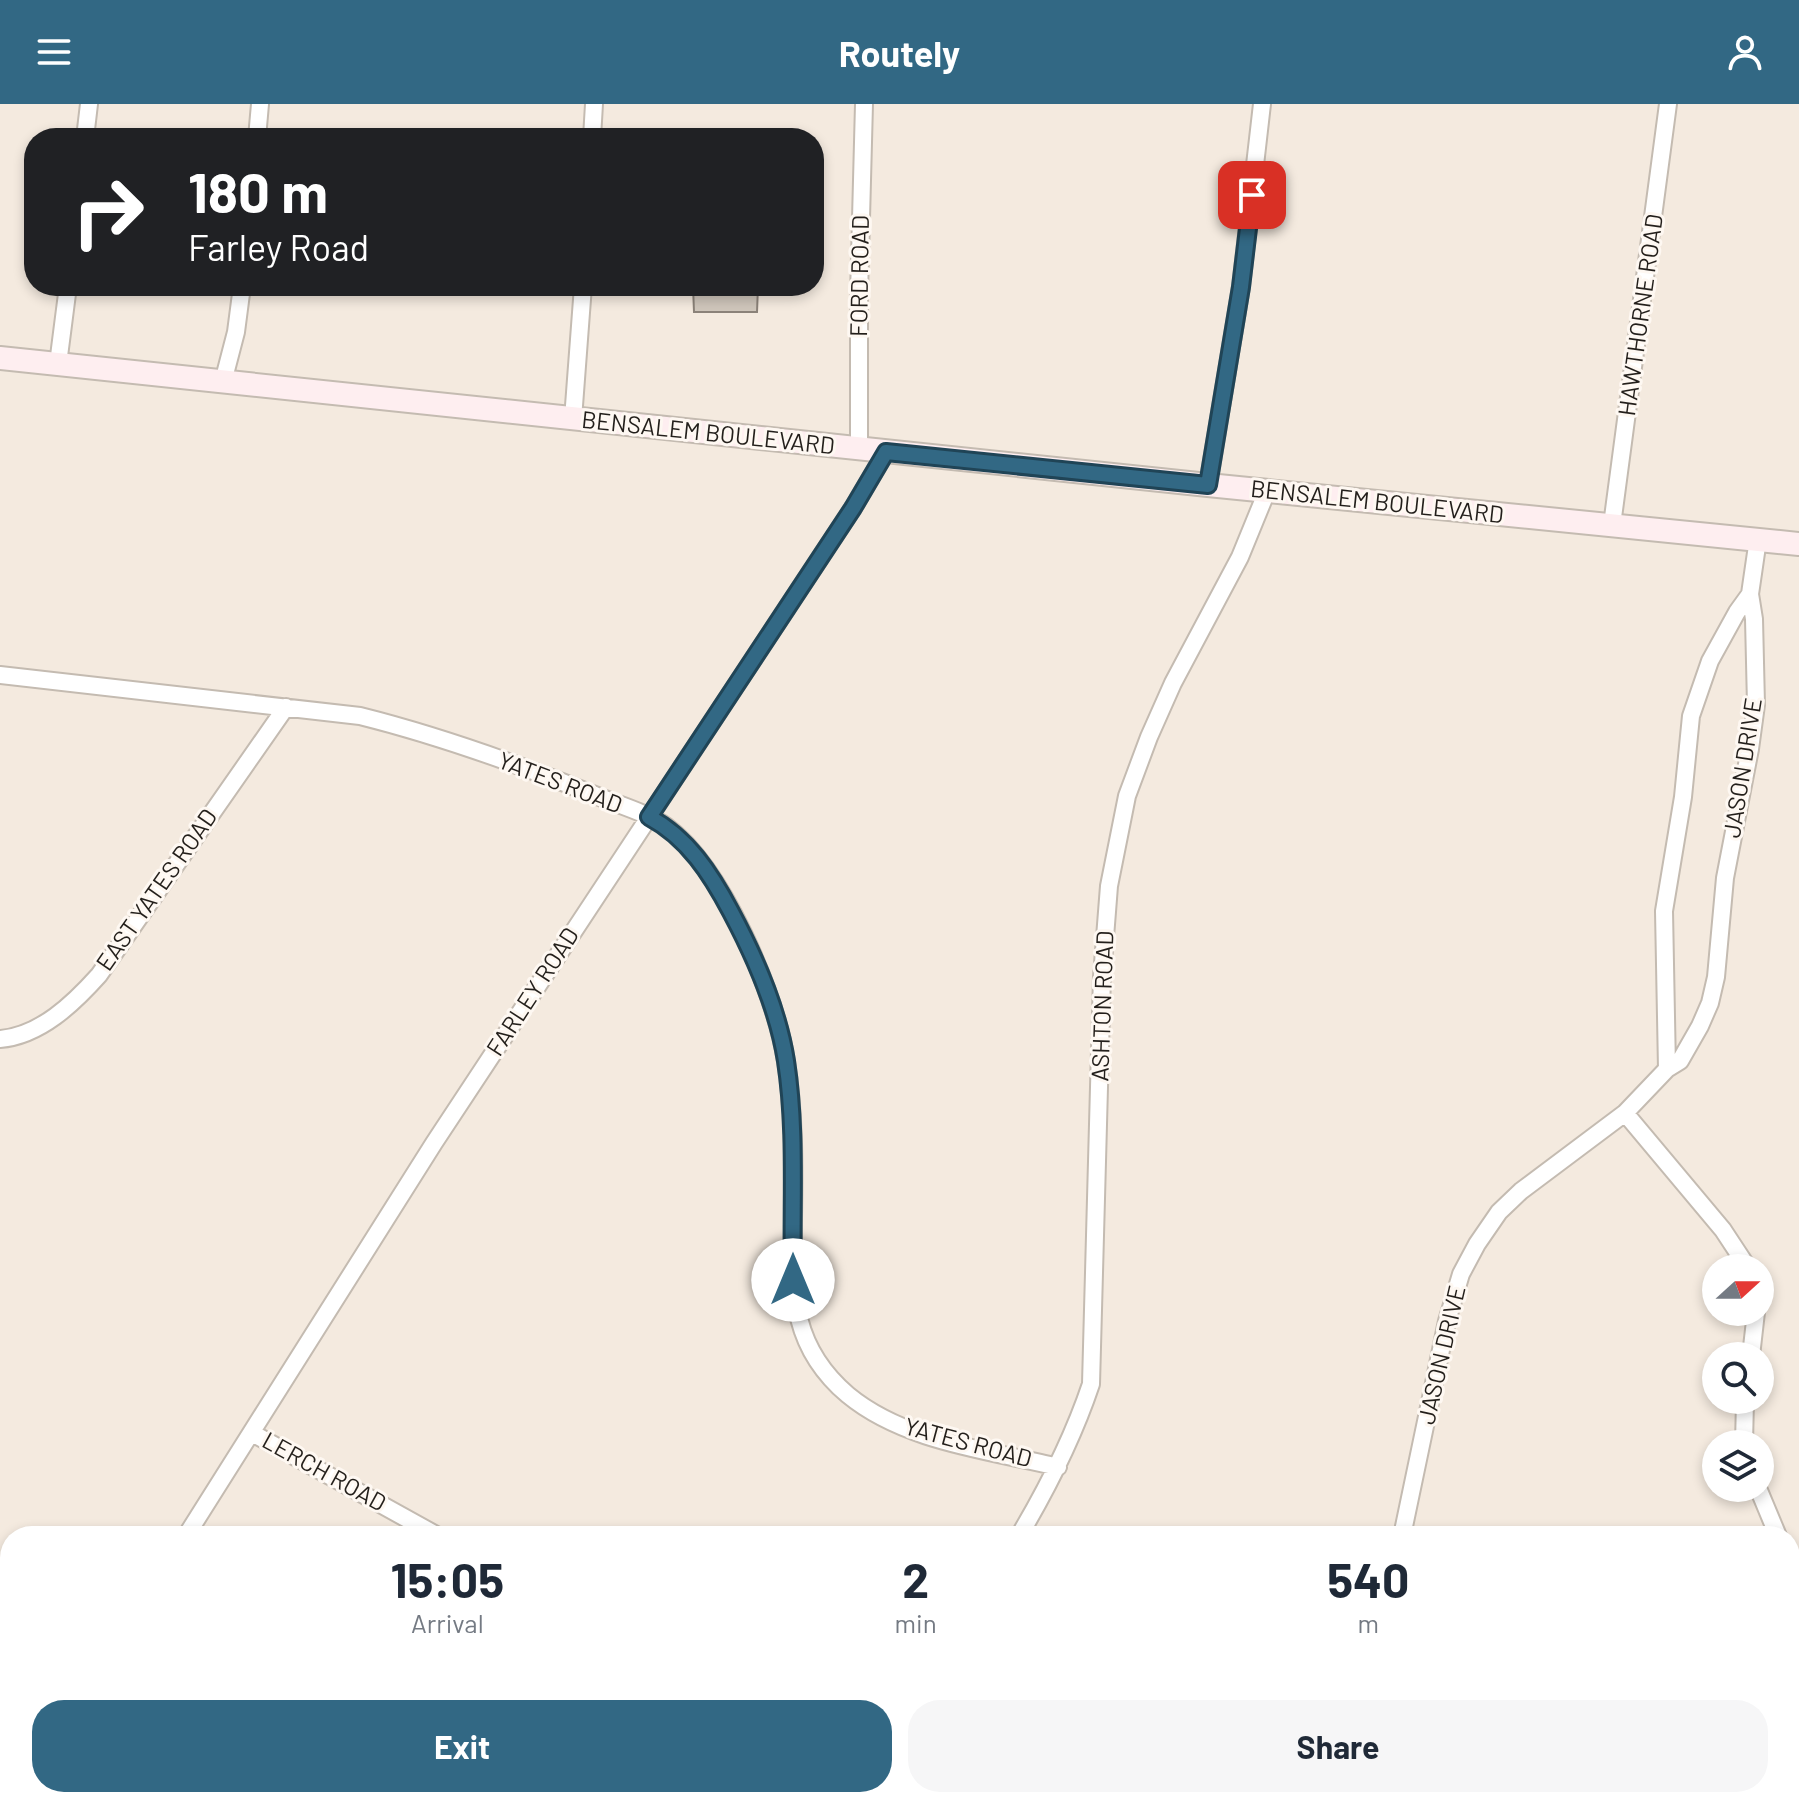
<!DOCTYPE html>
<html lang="en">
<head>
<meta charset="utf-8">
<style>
	body { margin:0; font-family:Barlow,sans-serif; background:#f6f6f7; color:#1f2937; height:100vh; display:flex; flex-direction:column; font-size:30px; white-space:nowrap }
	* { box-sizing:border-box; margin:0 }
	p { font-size:26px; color:#747a83 }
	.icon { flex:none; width:44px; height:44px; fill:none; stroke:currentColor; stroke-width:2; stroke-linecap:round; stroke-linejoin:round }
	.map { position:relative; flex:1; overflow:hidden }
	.drawer { position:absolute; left:0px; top:1422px; width:1800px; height:282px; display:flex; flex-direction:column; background:#fff; border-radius:32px 32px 0 0; box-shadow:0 4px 12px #0003 }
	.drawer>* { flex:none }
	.top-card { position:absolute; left:24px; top:24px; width:800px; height:168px; border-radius:32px; box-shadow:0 4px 12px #0003; background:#202124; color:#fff; overflow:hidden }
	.needle { width:52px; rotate:69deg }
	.buttons { position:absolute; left:1702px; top:1150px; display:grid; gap:16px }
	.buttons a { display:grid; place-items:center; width:72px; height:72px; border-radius:50%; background:#fff; box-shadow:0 4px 12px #0003; font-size:40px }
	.pin { position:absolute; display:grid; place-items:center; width:68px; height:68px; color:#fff; margin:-34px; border-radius:16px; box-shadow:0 4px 12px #0006 }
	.me { position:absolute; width:88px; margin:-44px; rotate:0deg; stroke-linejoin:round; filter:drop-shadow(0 0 6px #0008) }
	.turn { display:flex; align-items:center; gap:28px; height:168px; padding:0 32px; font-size:36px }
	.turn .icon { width:104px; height:104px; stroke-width:2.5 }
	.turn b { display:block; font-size:56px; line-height:68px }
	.eta { display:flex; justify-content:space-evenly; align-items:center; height:136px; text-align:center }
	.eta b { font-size:48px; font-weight:700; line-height:56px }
	.cta { display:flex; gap:16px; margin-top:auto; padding:16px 32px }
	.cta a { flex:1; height:92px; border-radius:32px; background:#326884; color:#fff; font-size:32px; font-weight:700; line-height:92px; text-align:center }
	.cta a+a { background:#f6f6f7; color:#1f2937 }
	header { display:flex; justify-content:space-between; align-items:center; height:104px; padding:0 32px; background:#326884; color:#fff; font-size:36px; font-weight:700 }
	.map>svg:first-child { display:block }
	.building { fill:#cfc6bb; stroke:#8b8279; stroke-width:2 }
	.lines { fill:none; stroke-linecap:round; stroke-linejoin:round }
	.street-casing { stroke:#c4bbb1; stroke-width:20 }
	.secondary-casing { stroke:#c4bbb1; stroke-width:26 }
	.street { stroke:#fff; stroke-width:16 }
	.secondary { stroke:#feeef0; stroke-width:22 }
	.route-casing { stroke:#204456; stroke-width:20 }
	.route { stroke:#326884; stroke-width:14 }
	.labels { text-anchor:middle; stroke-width:6; stroke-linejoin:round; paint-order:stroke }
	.street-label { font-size:24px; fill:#231f1b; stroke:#fef8f2 }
</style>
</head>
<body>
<header><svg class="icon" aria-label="menu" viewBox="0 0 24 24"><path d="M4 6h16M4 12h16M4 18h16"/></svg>Routely<svg class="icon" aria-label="person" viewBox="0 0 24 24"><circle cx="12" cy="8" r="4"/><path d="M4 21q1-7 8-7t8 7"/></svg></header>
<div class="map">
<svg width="1799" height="1703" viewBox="0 0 1799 1703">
	<rect width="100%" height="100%" fill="#f4eadf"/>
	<path class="building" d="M693,182H758L757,208H694Z"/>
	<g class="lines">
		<defs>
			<path id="street" d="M85,34L89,0
				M257,34L260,0
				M592,34L594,0
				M58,260L68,182
				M223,278L236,228L242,182
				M573,315L583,182
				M859,345V191L864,0
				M1208,381L1241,183L1262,0
				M1612,421L1668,0
				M0,571L360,612C440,632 518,660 595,691C618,701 646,708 667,723C723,765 775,888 786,957C794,1008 794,1062 793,1114C793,1184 788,1240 848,1291C905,1338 988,1346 1058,1363
				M0,935C40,932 74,899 99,871L286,603
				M1667,965L1664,807L1683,693L1691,612L1710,557L1737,508L1750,490
				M1625,1009L1723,1126L1748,1164
				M1751,1252L1756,1208
				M252,1329L438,1432
				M1744,1340L1745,1296
				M1758,1384L1778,1432
				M186,1432L434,1039L853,404L886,348
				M1019,1432C1048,1383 1073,1334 1091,1280L1102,872L1109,782L1127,692L1149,633L1173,579L1240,453L1267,387
				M1402,1432L1447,1217L1461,1170L1477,1140L1499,1108L1521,1087L1625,1009L1667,965L1680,957L1700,922L1710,899L1716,873L1725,774L1750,645L1756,601L1754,515L1750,490L1758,435
				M1790,1461L1799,1482
				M0,1509L10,1516
				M905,1694L921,1703
				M1556,1694L1560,1703
				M17,1703L21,1694
				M468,1703L474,1694
				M851,1703L857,1694
				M1348,1703L1349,1694"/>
			<path id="secondary" d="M0,254L1208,381L1799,440"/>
		</defs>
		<use href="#street" class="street-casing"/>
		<use href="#secondary" class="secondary-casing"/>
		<use href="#street" class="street"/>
		<use href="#secondary" class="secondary"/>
	</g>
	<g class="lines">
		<defs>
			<path id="route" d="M793,1176C791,1103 797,1029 786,957C778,906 755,853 731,808C711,770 688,734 649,713L853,404L886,348L1208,381L1241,183L1252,91"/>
		</defs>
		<use href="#route" class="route-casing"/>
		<use href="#route" class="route"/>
	</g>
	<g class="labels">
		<g class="street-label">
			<text transform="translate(860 172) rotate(-89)" y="8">FORD ROAD</text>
			<text transform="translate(1641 211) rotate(-82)" y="8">HAWTHORNE ROAD</text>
			<text transform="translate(708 329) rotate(6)" y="8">BENSALEM BOULEVARD</text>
			<text transform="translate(1377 398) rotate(6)" y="8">BENSALEM BOULEVARD</text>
			<text transform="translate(1743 664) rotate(-81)" y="8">JASON DRIVE</text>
			<text transform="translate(560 679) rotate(21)" y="8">YATES ROAD</text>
			<text transform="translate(157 786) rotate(-55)" y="8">EAST YATES ROAD</text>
			<text transform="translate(533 888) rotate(-57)" y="8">FARLEY ROAD</text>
			<text transform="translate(1103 902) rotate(-88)" y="8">ASHTON ROAD</text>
			<text transform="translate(1442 1251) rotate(-77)" y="8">JASON DRIVE</text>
			<text transform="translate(968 1339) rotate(15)" y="8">YATES ROAD</text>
			<text transform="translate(324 1368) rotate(29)" y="8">LERCH ROAD</text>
		</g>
	</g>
</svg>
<div class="buttons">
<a><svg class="needle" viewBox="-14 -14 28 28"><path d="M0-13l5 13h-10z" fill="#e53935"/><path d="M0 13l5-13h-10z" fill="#747a83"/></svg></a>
<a><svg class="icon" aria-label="search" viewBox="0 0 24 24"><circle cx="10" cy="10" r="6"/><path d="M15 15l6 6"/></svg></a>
<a><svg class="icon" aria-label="layers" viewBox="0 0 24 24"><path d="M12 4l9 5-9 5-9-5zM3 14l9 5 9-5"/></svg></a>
</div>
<div class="pin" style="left:1252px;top:91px;background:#d93025"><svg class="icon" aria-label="arrive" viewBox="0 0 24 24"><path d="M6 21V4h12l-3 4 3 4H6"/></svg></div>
<svg class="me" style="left:793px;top:1176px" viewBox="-20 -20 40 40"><circle r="19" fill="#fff"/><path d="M0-13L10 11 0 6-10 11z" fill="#326884"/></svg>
<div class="top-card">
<div class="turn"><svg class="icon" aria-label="right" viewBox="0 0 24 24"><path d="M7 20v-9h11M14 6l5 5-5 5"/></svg><div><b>180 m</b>Farley Road</div></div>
</div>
<section class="drawer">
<div class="eta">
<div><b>15:05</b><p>Arrival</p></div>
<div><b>2</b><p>min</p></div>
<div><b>540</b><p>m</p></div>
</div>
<div class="cta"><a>Exit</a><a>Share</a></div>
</section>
</div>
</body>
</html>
